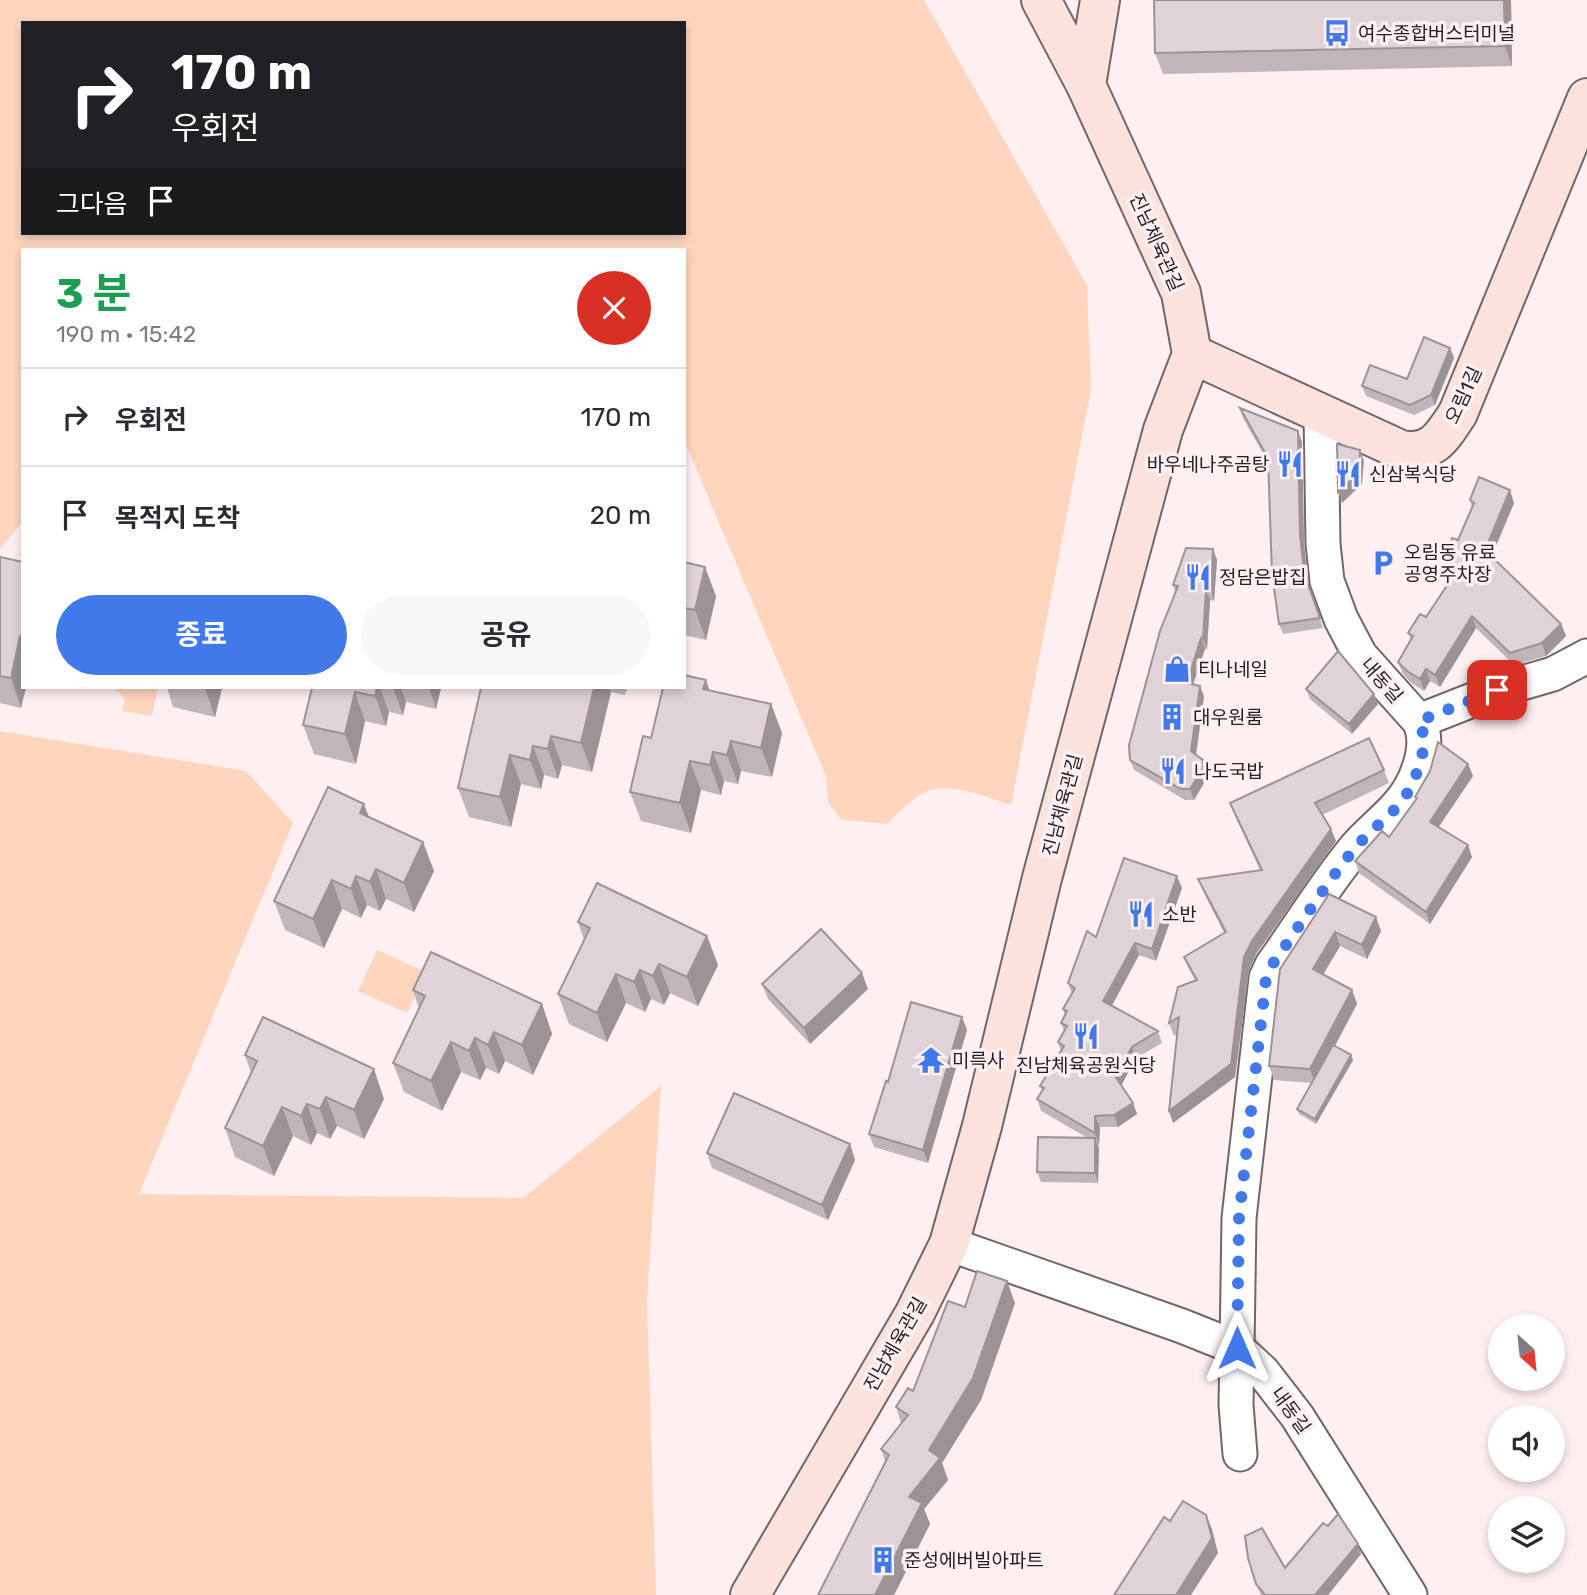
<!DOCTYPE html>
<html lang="ko">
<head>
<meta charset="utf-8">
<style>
	body { margin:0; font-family:Rubik,"Noto Sans KR",sans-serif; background:#f7f7f7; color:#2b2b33; height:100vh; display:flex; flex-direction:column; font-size:26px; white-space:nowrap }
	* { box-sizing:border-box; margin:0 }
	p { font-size:23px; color:#7c7c81 }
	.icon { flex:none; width:38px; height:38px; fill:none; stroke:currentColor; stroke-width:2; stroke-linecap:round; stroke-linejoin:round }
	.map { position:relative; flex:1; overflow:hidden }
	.drawer { position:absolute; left:21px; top:248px; width:665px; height:441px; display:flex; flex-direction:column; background:#fff; border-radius:0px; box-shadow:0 4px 10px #0003 }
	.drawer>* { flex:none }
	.hud { position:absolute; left:21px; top:21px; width:665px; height:214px; border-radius:0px; box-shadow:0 4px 10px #0003; background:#202124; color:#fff; overflow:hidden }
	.needle { width:46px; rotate:153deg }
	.fabs { position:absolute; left:1488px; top:1314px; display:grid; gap:14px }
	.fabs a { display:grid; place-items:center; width:77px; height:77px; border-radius:50%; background:#fff; box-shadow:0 4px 10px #0003; font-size:35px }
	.pin { position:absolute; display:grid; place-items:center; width:60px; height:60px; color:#fff; margin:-30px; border-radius:14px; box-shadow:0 4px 10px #0006 }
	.me { position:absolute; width:77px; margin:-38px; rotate:0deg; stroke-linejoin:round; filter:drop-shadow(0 0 5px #0008) }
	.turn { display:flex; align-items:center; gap:24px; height:147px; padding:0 35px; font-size:32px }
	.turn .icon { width:91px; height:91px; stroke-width:2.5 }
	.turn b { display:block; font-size:49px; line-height:60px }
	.then { display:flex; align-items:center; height:66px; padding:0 35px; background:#0003; gap:14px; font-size:26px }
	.round { display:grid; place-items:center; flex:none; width:74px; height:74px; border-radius:37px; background:#f7f7f7 }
	.headline { display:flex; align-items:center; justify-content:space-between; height:119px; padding:0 35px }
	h1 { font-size:42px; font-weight:700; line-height:52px; color:#1e9e55 }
	.button { display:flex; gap:14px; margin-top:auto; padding:14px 35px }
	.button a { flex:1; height:80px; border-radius:42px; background:#4279ea; color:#fff; font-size:28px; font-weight:700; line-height:80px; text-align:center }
	.button a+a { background:#f7f7f7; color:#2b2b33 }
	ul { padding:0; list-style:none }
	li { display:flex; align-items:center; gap:21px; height:98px; padding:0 35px; border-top:2px solid #e1e1e2 }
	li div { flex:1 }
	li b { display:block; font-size:26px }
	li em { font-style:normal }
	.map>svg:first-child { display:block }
	.green { fill:#fed6be; fill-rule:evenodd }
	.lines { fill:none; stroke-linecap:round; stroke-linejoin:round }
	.street-casing { stroke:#736667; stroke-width:37 }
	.secondary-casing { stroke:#736667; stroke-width:42 }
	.street { stroke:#fff; stroke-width:33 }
	.secondary { stroke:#fae2dd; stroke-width:38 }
	.wall { fill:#c0b5ba }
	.shaded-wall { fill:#9c9397 }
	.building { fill:#dfd2d8; stroke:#9c9397; stroke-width:2 }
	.route { stroke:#4279ea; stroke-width:12; stroke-dasharray:0 21.6 }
	.labels { text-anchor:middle; stroke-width:7; stroke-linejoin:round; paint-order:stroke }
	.poi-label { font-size:19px; fill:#251f20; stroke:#feeff0; text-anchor:start }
	.street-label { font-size:19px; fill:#251f20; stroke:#feeff0 }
</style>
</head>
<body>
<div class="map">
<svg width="1587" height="1595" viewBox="0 0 1587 1595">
	<rect width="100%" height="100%" fill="#feeff0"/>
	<path class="green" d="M0,0H924L1087,285L1091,389L1011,805C988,798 960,785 936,789C918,791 899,812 887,824L842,820L828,803L826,776L684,440V250H23V521L0,549ZM23,23H684V233H23Z
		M114,688H158L152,716L122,711L125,699Z
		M0,731L246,771L293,823L139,1194L523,1198L661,1086L647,1300L656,1595H0Z
		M377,950L426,972L407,1013L358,991Z"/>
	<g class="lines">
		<defs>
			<path id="street" d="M1321,413L1323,544L1327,581L1341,619L1360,655L1419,721C1432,746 1416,785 1398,805C1385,820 1369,832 1356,847C1326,883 1300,926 1272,965L1266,978L1239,1218L1237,1348L1263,1372L1297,1416L1410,1595
				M1419,721L1498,690L1553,674L1587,656
				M949,1244L1182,1326L1237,1348L1236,1405L1240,1454"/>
			<path id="secondary" d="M1086,85L1100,0
				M1192,354L1401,450C1432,456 1443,436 1458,413L1587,98
				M750,1595L915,1313L949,1244L982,1126L1042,878L1163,430L1192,354L1181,293L1086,85L1041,0"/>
		</defs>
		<use href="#street" class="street-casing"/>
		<use href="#secondary" class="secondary-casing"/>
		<use href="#street" class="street"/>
		<use href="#secondary" class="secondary"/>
	</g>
	<path class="wall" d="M1154,0H1511L1512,66L1163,74L1155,53Z
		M1450,348L1454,358L1435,405L1414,415L1366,396L1362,386L1407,379Z
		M1240,408L1302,442L1304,544L1308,583L1323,628L1283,634L1279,624L1268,462L1243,418Z
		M1470,500L1514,503L1492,556L1561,624L1566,636L1546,656L1514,665L1476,628L1440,687L1430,681L1424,691L1411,683L1403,674L1398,662L1411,640L1408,633L1426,617L1448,584L1458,540L1472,508Z
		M1213,549L1217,560L1214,601L1210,600L1207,649H1205L1193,684L1204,696L1196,755L1207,770V778L1194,800H1185L1134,770L1130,760L1175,592L1173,585Z
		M0,557L23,562V688L21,708L0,703Z
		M684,562L716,596L706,640L684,635Z
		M167,688H222L215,717L173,707Z
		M312,688H441L436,709L406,702L403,715L389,712L386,726L365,721L356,764L314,754L303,725Z
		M481,688H627L625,695L611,692L592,772L562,765L558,779L544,775L541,789L521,784L511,827L469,817L458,788Z
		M1306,689L1374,694L1378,704L1352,734L1310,699Z
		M710,691L771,704L782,733L772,777L741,771L738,784L724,781L721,795L701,790L691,833L641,821L630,792L651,738Z
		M1468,764L1473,776L1438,827L1472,857L1430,924L1359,873L1355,861L1389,837L1416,799L1415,797Z
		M1384,770L1389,783L1322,815L1336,841L1256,954L1249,970L1235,1077L1173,1123L1177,1034L1174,1036L1169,1023L1195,980L1189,969L1184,957L1224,933L1203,891L1198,879L1260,870L1235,816L1230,803Z
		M369,817L434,871L414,912L386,899L380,911L367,905L361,918L342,909L324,948L285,930L274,901Z
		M1182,888L1156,961L1139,955L1112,1005L1158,1031L1162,1043L1136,1058L1121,1085L1133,1103L1137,1114L1118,1127H1100L1099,1145L1098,1144L1099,1148L1098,1183L1041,1182L1037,1172L1086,1137L1041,1111L1037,1099L1042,1091L1040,1086L1061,1052L1058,1042L1064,1031L1061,1023L1065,1015L1063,1009L1072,994L1068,983L1096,937Z
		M1329,894L1381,931L1367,959L1340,946L1323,975L1352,990L1357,1004L1335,1046L1351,1055L1353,1060L1316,1124L1299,1114L1297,1109L1312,1083L1274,1080L1269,1066Z
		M578,922L707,936L718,965L698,1006L670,993L664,1005L651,999L645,1012L626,1003L607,1042L569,1024L558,994L584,940Z
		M762,984L868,989L810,1044L768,999Z
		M413,990L542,1004L552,1034L533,1075L505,1061L499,1074L486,1068L480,1080L461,1072L442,1111L404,1092L393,1063L419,1009Z
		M962,1017L967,1030L928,1163L874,1147L869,1134L888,1082Z
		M245,1055L384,1099L364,1139L337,1126L330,1139L317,1133L311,1145L293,1136L274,1176L235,1157L225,1128L251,1073Z
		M850,1144L855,1160L828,1220L712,1168L707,1153Z
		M1015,1303L981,1400L942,1463L948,1480L924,1509L930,1524L894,1595H818L885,1461L881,1449L901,1423L896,1407L913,1391L965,1307Z
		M1358,1544L1361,1554L1328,1595H1261L1256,1584L1285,1568Z"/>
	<path class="shaded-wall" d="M1504,0H1511L1512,66L1505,46Z
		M1450,348L1454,358L1435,405L1431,395Z
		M1298,431L1302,442L1304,544L1308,583L1323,628L1304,573L1300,534Z
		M1360,450L1364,461L1362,484L1342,503L1338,492Z
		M1510,490L1514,503L1489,562L1485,550Z
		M1213,549L1217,560L1214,601L1211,590Z
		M705,567L716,596L706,640L695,610Z
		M1206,590L1210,600L1207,649L1203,639Z
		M1472,616L1476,628L1440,687L1435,675Z
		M1561,624L1566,636L1546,656L1542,643Z
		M20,636L23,643V688H26L21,708L11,678Z
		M1201,638L1205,649L1190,694L1187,683Z
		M1426,669L1430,681L1424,691L1420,679Z
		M706,680L716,709L703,689Z
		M1200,686L1204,696L1195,762L1191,751Z
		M205,688H222L215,717Z
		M377,688H380L389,712L386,726L375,696Z
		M393,688H401L406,702L403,715Z
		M429,688H441L436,709Z
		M594,688H609L611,692L592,772L581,743Z
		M355,692L365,721L356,764L345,734Z
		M1374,694L1378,704L1352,734L1349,724Z
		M771,704L782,733L772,777L761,748Z
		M551,736L562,765L558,779L548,749Z
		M731,741L741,771L738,784L727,755Z
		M533,746L544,775L541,789L530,760Z
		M713,752L724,781L721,795L710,765Z
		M510,755L521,784L511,827L500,797Z
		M1203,760L1207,770V778L1194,800L1190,789Z
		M690,761L701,790L691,833L680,803Z
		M1468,764L1473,776L1434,834L1430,822Z
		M364,804L375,833L360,813Z
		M1331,829L1336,841L1256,954L1249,970L1235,1077L1173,1123L1169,1111L1252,941Z
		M423,842L434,871L414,912L404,883Z
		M1468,845L1472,857L1430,924L1426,912Z
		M376,869L386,899L380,911L370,882Z
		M356,876L367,905L361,918L351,889Z
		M1177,876L1182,888L1156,961L1152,949Z
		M332,880L342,909L324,948L313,919Z
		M1376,917L1381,931L1367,959L1362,945Z
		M1335,932L1340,946L1318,983L1313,969Z
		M707,936L718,965L698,1006L687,977Z
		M1135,943L1139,955L1108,1013L1103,1001Z
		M659,964L670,993L664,1005L653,976Z
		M640,970L651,999L645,1012L634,982Z
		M862,973L868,989L810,1044L804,1028Z
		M616,974L626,1003L607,1042L597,1013Z
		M1352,990L1357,1004L1315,1083L1310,1069Z
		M542,1004L552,1034L533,1075L522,1045Z
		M962,1017L967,1030L928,1163L923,1150Z
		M494,1032L505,1061L499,1074L488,1045Z
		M475,1038L486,1068L480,1080L469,1051Z
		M451,1042L461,1072L442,1111L431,1081Z
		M1132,1047L1136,1058L1120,1088L1115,1076Z
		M1351,1055L1353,1060L1316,1124L1315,1119Z
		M374,1069L384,1099L364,1139L354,1110Z
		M326,1097L337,1126L330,1139L320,1109Z
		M1133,1103L1137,1114L1118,1127L1114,1115Z
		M307,1104L317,1133L311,1145L301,1116Z
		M282,1107L293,1136L274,1176L263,1146Z
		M1095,1116L1100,1127L1099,1145L1095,1133Z
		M1095,1138L1099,1148L1098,1183L1095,1173Z
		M850,1144L855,1160L828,1220L822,1205Z
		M1007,1281L1015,1303L981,1400L942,1463L948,1480L924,1509L930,1524L894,1595H875L909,1497L929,1450Z
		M1206,1515L1212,1529L1218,1553L1191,1595H1176Z
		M1358,1544L1361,1554L1328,1595H1315Z"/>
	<path class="building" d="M1154,0H1504L1505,46L1155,53Z
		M1424,337L1450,348L1431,395L1410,405L1362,386L1370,365L1407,379Z
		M1240,408L1298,431L1300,534L1304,573L1320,618L1279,624L1272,574L1268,458Z
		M1337,444L1360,450L1359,473L1338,492Z
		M1479,477L1510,490L1485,550L1561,624L1542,643L1510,653L1472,616L1435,675L1426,669L1420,679L1407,671L1398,662L1413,636L1408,633L1420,614L1426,617L1448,584L1443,566L1452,538L1458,540L1474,503L1470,500Z
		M1186,548L1213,549L1211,590H1206L1203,639L1201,638L1187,683L1200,686L1191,751L1203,760V768L1190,789H1181L1130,760L1129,745L1160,631L1178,586L1173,585Z
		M0,557L23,562V636H20L11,678L0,676Z
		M684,562L705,567L695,610L684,608Z
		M1338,651L1374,694L1349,724L1306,689Z
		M684,675L706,680L703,689L771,704L761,748L731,741L727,755L713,752L710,765L690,761L680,803L630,792L643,736L651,738L663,688H684Z
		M312,688H377L375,696L355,692L345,734L303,725Z
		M481,688H594L581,743L551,736L548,749L533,746L530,760L510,755L500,797L458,788Z
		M1369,738L1384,770L1315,803L1331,829L1252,941L1244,957L1231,1064L1169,1111L1179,1017L1169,1023L1178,987L1197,980L1184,957L1226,932L1198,879L1262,870L1230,803Z
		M1438,742L1468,764L1430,822L1468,845L1426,912L1355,861L1382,831L1389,837L1417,798L1415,797L1430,771Z
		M328,787L364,804L360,813L423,842L404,883L376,869L370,882L356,876L351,889L332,880L313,919L274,901Z
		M1124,858L1177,876L1152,949L1135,943L1103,1001L1158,1031L1132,1047L1115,1076L1133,1103L1114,1115L1095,1116V1133L1037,1099L1044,1088L1040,1086L1064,1046L1058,1042L1067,1026L1061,1023L1067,1011L1063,1009L1075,988L1068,983L1087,931L1096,937Z
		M597,883L707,936L687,977L659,964L653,976L640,970L634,982L616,974L597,1013L558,994L590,928L578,922Z
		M1329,894L1376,917L1362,945L1335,932L1313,969L1352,990L1310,1069L1269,1066L1280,969Z
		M821,929L862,973L804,1028L762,984Z
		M431,952L542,1004L522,1045L494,1032L488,1045L475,1038L469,1051L451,1042L431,1081L393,1063L425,996L413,990Z
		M911,1002L962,1017L923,1150L869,1134L886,1081L888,1082Z
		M263,1017L374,1069L354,1110L326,1097L320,1109L307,1104L301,1116L282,1107L263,1146L225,1128L257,1061L245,1055Z
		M1333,1045L1351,1055L1315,1119L1297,1109Z
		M734,1093L850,1144L822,1205L707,1153Z
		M1038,1137L1095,1138V1173L1037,1172Z
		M977,1271L1007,1281L973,1378L929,1450L940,1458L909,1497L922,1503L875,1595H818L889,1455L881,1449L908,1415L896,1407L908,1388L913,1391L948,1301L965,1307Z
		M1183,1501L1206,1515L1212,1538L1176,1595H1114L1164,1517L1170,1521Z
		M1338,1514L1358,1544L1315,1595H1265L1256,1584L1248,1558L1245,1536L1262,1528L1285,1568L1323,1523L1328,1526Z"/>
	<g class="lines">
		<path class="route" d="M1237,1348L1239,1218L1266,978L1272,965C1300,926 1326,883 1356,847C1372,828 1395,814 1408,792C1419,771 1430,743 1419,721L1497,690"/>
	</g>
	<defs>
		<symbol id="bus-bare" viewBox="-9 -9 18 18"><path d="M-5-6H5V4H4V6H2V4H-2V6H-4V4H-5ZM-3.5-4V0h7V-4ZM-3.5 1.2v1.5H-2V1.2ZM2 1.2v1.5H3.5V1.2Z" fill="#4279ea" stroke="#feeff0" stroke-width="2.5" paint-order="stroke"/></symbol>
		<symbol id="restaurant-bare" viewBox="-9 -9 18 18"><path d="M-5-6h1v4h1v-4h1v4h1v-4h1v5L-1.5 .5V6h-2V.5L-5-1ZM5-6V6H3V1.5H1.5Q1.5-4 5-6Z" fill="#4279ea" stroke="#feeff0" stroke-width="2.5" paint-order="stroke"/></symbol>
		<symbol id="parking-bare" viewBox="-9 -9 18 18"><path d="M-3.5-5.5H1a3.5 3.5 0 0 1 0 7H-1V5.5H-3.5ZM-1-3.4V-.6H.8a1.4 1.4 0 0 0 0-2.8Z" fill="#4279ea" stroke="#feeff0" stroke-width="2.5" paint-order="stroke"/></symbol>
		<symbol id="shop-bare" viewBox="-9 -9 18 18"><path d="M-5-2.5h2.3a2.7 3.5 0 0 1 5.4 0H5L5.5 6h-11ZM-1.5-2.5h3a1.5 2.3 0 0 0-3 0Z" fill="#4279ea" stroke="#feeff0" stroke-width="2.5" paint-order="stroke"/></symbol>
		<symbol id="building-bare" viewBox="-9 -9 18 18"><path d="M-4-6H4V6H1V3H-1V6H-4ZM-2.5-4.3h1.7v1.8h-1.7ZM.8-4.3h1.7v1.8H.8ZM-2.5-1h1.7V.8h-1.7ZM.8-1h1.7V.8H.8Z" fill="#4279ea" stroke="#feeff0" stroke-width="2.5" paint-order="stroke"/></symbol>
		<symbol id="temple-bare" viewBox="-9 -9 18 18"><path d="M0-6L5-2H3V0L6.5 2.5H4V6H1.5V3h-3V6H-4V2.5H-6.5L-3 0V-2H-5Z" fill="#4279ea" stroke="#feeff0" stroke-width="2.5" paint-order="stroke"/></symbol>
	</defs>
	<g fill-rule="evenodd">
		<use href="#bus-bare" x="1318" y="14" width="38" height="38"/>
		<use href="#restaurant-bare" x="1271" y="445" width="38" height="38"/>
		<use href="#restaurant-bare" x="1329" y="455" width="38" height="38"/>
		<use href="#parking-bare" x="1364" y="544" width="38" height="38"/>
		<use href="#restaurant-bare" x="1179" y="558" width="38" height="38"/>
		<use href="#shop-bare" x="1158" y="650" width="38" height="38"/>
		<use href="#building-bare" x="1153" y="698" width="38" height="38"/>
		<use href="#restaurant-bare" x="1154" y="752" width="38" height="38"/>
		<use href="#restaurant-bare" x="1122" y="895" width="38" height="38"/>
		<use href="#restaurant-bare" x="1067" y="1017" width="38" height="38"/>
		<use href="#temple-bare" x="912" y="1041" width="38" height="38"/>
		<use href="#building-bare" x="864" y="1541" width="38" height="38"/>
	</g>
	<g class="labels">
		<g class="poi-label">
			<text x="1358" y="40">여수종합버스터미널</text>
			<text x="1269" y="471" text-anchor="end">바우네나주곰탕</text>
			<text x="1369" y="481">신삼복식당</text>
			<text x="1404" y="559">오림동 유료<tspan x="1404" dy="22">공영주차장</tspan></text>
			<text x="1219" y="584">정담은밥집</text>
			<text x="1198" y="676">티나네일</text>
			<text x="1193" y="724">대우원룸</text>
			<text x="1194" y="778">나도국밥</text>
			<text x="1162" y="921">소반</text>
			<text x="952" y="1067">미륵사</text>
			<text x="1086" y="1072" text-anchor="middle">진남체육공원식당</text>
			<text x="904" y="1567">준성에버빌아파트</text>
		</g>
		<g class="street-label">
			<text transform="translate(1157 242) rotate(66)" y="7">진남체육관길</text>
			<text transform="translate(1463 395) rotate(-65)" y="7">오림1길</text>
			<text transform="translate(1382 680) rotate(49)" y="7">내동길</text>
			<text transform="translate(1062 805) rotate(-75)" y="7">진남체육관길</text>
			<text transform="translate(895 1344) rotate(-60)" y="7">진남체육관길</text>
			<text transform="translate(1291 1410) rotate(54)" y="7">내동길</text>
		</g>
	</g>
</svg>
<div class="fabs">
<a><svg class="needle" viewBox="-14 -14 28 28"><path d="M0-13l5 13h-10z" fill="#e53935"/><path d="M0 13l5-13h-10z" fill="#7c7c81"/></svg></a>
<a><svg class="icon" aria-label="sound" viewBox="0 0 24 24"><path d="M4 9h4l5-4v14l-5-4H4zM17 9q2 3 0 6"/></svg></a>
<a><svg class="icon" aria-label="layers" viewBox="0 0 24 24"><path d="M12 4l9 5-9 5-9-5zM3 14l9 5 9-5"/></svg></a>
</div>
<div class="pin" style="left:1497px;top:690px;background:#d93025"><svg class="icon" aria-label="arrive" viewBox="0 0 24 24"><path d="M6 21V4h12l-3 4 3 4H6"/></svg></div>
<svg class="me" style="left:1237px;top:1348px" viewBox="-20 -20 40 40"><path d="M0-17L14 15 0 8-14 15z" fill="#4279ea" stroke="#fff" stroke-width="4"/></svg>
<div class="hud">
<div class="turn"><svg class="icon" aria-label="right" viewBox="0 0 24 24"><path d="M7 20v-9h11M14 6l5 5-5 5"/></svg><div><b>170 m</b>우회전</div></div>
<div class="then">그다음<svg class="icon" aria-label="arrive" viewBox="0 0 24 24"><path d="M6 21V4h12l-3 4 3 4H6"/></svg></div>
</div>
<section class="drawer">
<div class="headline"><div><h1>3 분</h1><p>190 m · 15:42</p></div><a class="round" style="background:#d93025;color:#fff"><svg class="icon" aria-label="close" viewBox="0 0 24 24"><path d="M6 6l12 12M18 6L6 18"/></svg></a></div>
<ul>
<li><svg class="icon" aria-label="right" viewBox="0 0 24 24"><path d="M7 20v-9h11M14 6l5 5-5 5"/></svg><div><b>우회전</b></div><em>170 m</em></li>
<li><svg class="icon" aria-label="arrive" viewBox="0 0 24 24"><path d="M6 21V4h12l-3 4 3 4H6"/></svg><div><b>목적지 도착</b></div><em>20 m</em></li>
</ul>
<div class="button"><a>종료</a><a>공유</a></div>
</section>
</div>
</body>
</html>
